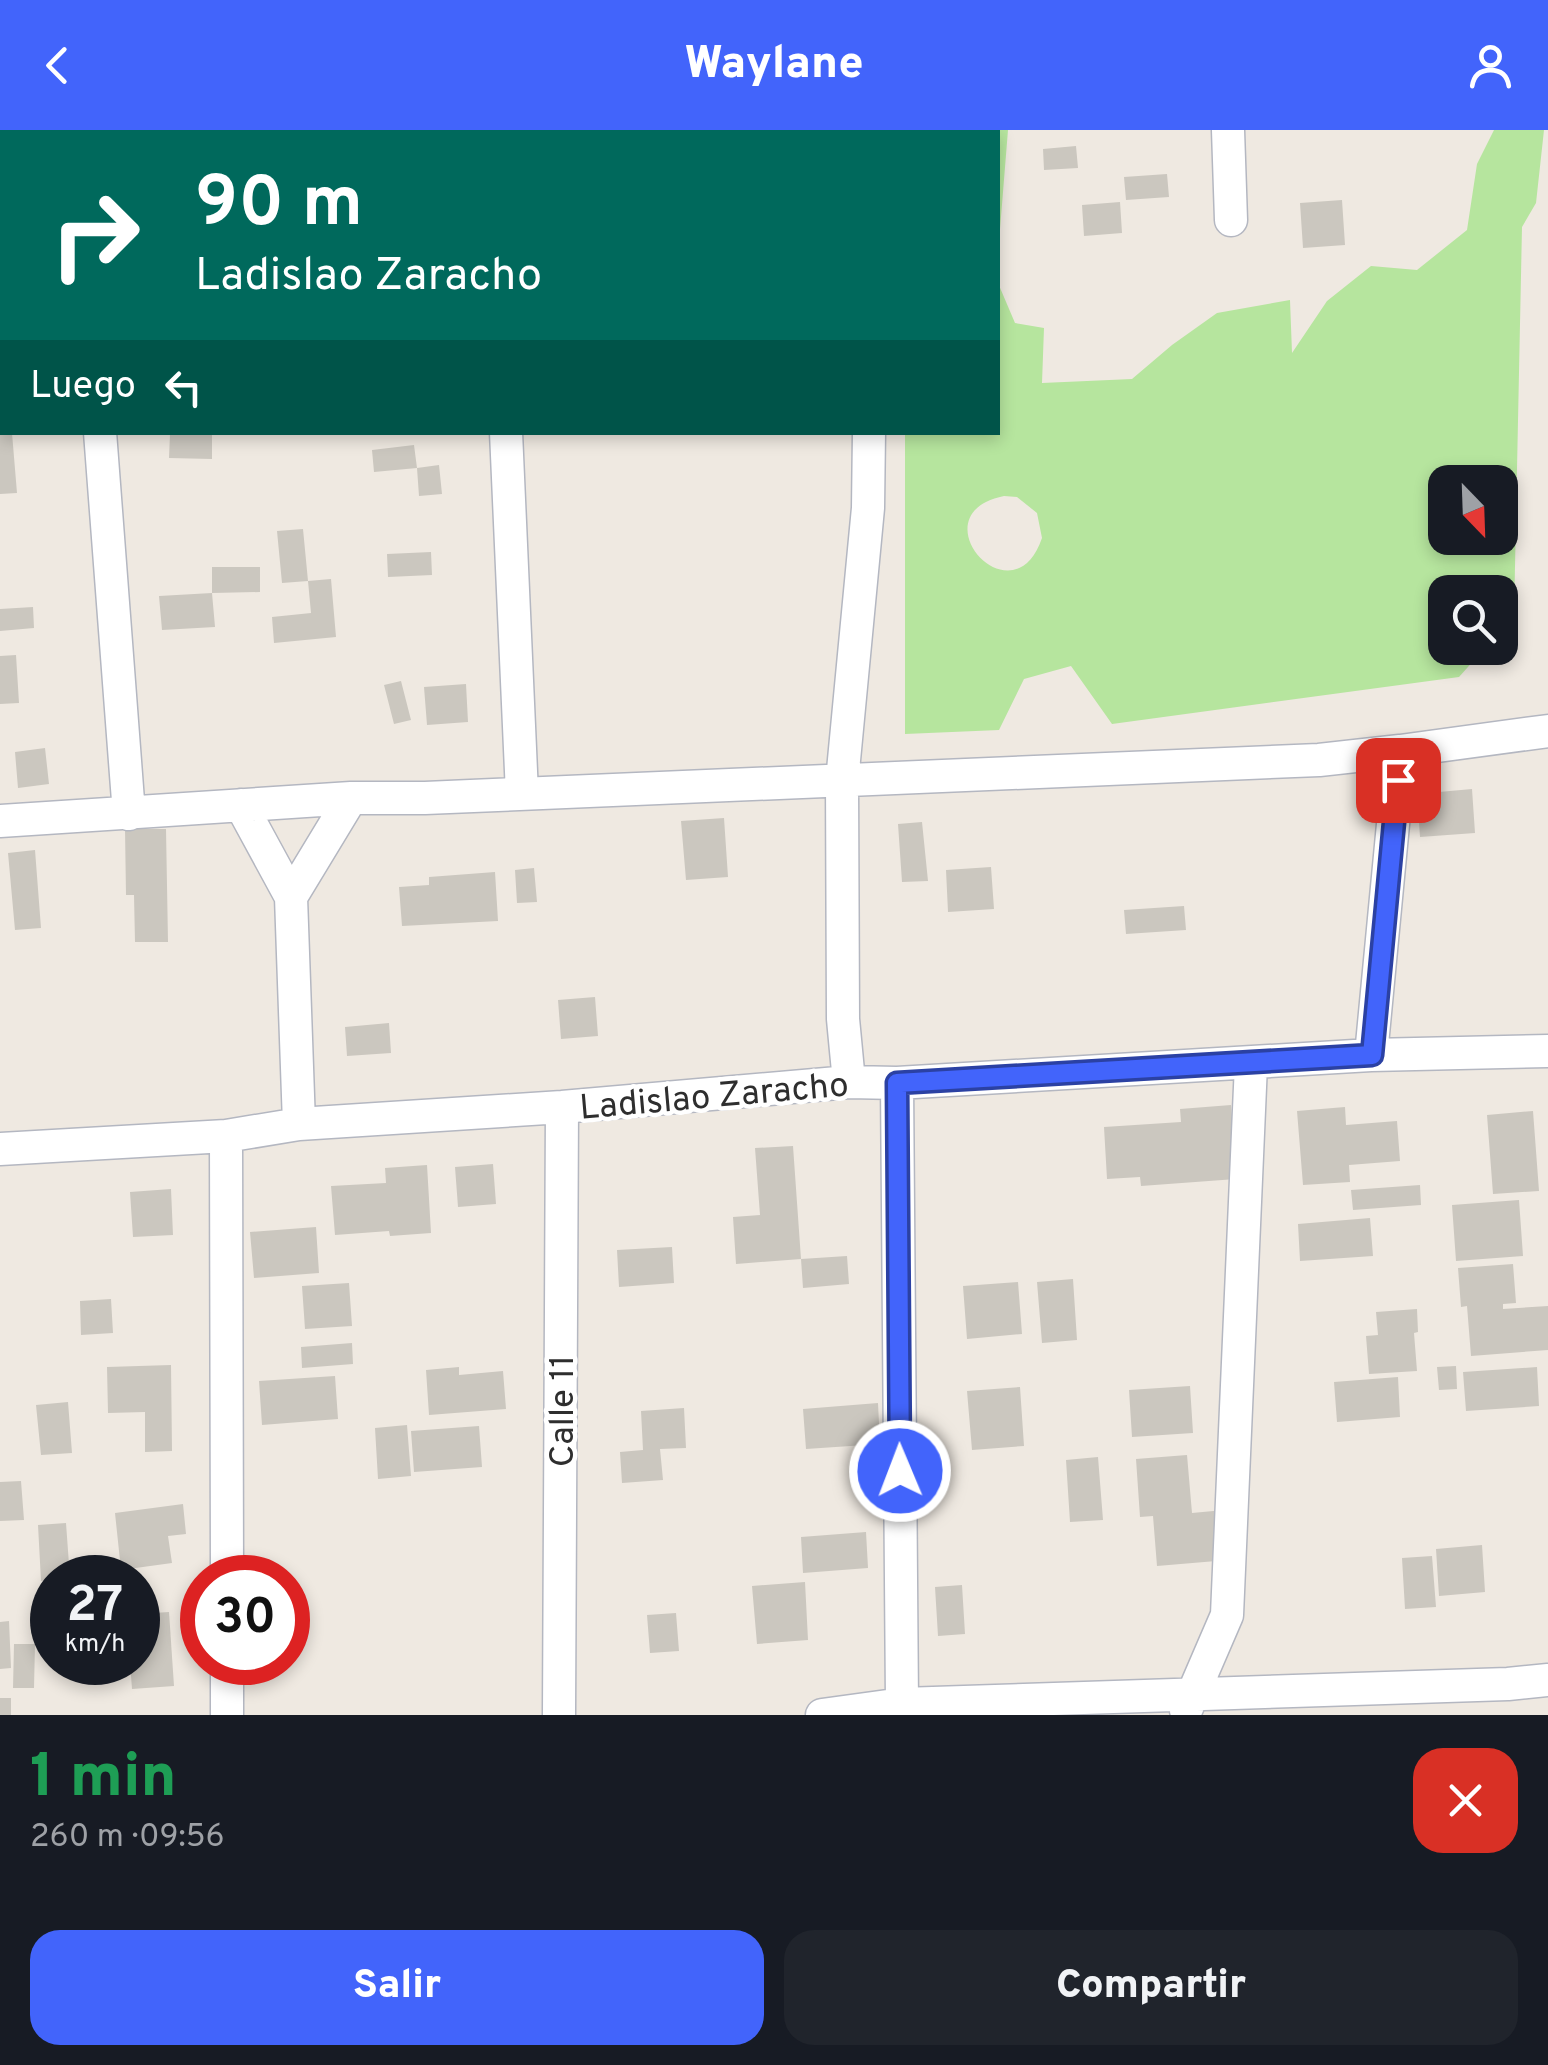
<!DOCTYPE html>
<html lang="es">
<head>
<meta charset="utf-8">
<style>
	body { margin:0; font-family:Overpass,sans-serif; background:#20242c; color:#f1f3f6; height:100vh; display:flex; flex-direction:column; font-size:38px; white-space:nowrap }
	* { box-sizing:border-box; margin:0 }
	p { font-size:32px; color:#9ea1a6 }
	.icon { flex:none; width:55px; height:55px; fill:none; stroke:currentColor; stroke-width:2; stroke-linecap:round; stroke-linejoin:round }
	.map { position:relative; height:1585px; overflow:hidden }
	.side { display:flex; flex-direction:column; background:#171b24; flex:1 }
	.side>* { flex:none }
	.hud { position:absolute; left:0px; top:0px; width:1000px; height:305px; box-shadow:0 5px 15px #0003; background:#00695c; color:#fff; overflow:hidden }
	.needle { width:65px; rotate:157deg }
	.tools { position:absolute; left:1428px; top:335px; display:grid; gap:20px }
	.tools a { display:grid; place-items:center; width:90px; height:90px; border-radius:20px; background:#171b24; box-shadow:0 5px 15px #0003; font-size:50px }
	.speed { position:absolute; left:30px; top:1425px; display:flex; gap:20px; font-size:50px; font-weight:700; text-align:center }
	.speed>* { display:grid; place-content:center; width:130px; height:130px; border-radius:50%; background:#171b24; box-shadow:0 5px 15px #0003; line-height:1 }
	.speed small { font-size:25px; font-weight:400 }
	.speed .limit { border:15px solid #d22; background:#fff; color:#111 }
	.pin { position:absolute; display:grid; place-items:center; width:85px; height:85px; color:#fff; margin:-42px; border-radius:20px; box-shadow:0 5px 15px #0006 }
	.me { position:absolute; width:110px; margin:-55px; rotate:359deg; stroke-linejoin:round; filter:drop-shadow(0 0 8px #0008) }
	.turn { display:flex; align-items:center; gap:35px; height:210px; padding:0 30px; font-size:45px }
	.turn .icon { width:130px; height:130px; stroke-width:2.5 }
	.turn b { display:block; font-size:70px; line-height:85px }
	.then { display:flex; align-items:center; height:95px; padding:0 30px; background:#0003; gap:20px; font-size:38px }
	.round { display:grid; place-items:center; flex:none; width:105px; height:105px; border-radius:30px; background:#20242c }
	.summary { display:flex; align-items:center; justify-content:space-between; height:170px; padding:0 30px }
	h1 { font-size:60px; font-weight:800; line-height:75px; color:#1e9e55 }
	.cta { display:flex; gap:20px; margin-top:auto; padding:20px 30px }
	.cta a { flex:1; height:115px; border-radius:30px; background:#4264fb; color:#fff; font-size:40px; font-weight:800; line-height:115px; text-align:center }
	.cta a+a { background:#20242c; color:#f1f3f6 }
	header { display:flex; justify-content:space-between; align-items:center; height:130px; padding:0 30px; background:#4264fb; color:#fff; font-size:45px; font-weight:800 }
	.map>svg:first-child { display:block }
	.green { fill:#b6e59e; fill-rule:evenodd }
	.building { fill:#cbc7bf }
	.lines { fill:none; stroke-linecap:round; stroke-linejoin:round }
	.street-casing { stroke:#b4b7c1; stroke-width:35 }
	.street { stroke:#fff; stroke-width:32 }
	.route-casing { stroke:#2b41a3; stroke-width:25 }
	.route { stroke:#4264fb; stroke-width:18 }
	.labels { text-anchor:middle; stroke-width:9; stroke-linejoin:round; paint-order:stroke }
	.street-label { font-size:35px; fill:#2e2e2e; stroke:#fff }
</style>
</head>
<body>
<header><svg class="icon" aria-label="back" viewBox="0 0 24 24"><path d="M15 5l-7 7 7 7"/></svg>Waylane<svg class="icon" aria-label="person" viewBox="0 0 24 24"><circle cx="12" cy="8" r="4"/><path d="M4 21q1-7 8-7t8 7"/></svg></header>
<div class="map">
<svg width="1548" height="1585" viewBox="0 0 1548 1585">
	<rect width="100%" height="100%" fill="#efe9e1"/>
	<path class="green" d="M565,0H839V2H566Z
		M904,0H1008L998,124V2Z
		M1494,0H1544L1536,73L1522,97L1514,485L1500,501V462H1445V518H1485L1459,547L1112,594L1071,536L1024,549L999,600L905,604V303L998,302V153L1015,193L1044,198L1042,253L1132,249L1172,215L1217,183L1290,170L1292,223L1327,171L1371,136L1417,140L1467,100L1477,34ZM1445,352H1500V408H1445ZM1004,366L1017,367L1037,383L1042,408C1013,494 915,384 1004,366Z"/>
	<path class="building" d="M1076,16L1078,38L1044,40L1043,19Z
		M1167,44L1169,67L1126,70L1124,47Z
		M1342,70L1345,115L1303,118L1300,73Z
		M1120,72L1122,103L1084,106L1082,75Z
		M12,303L17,363L0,364V304Z
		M170,304H212V329L169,328Z
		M414,315L417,338L374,342L372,320Z
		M439,335L442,364L419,366L417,338Z
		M303,399L308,451L282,453L277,401Z
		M431,422L432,445L388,447L387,424Z
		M212,437H260V462L212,463Z
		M331,449L336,507L274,513L272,487L311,483L308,451Z
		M212,463L215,497L162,500L159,466Z
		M33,477L34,498L0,501V479Z
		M16,525L19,573L0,574V526Z
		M401,551L411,590L394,594L384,555Z
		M466,554L468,592L427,595L424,557Z
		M45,618L49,654L18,658L15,622Z
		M1472,659L1475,703L1420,707L1417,664Z
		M724,688L728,747L686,750L681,691Z
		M922,692L928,751L902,752L898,694Z
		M125,699H166L168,812H135L134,765H126Z
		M35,720L41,798L15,800L8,723Z
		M991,737L994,779L948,782L946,740Z
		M534,738L537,772L517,773L515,740Z
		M495,742L498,791L402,796L399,757L429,755V747Z
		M1184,776L1186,800L1126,804L1124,780Z
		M595,867L598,906L561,909L558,870Z
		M389,893L391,923L347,926L345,897Z
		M1231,975L1236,1049L1141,1056L1140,1047L1107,1049L1104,997L1181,992L1180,979Z
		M1345,977L1346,995L1397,991L1400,1031L1349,1035L1350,1052L1303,1055L1297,981Z
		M1533,981L1539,1061L1493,1064L1487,985Z
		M793,1016L801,1129L736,1134L733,1087L760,1085L755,1018Z
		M493,1034L496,1074L458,1077L455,1037Z
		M427,1035L431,1103L390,1106L389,1101L335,1105L331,1056L386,1053L385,1038Z
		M1420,1055L1421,1075L1353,1080L1351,1060Z
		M171,1059L173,1105L133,1107L130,1062Z
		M1519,1070L1523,1126L1456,1131L1452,1075Z
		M1370,1088L1373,1126L1300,1131L1298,1094Z
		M316,1097L319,1143L254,1148L250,1102Z
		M672,1117L674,1153L619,1157L617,1120Z
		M847,1126L849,1154L803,1158L801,1129Z
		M1513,1134L1516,1173L1503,1174V1179L1548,1176V1220L1471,1226L1467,1176L1461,1177L1458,1138Z
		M1073,1149L1077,1210L1042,1213L1037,1152Z
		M1018,1152L1022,1204L967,1209L963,1156Z
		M349,1153L352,1196L305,1199L302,1156Z
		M111,1169L113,1203L81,1205L80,1171Z
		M1417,1179L1418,1202L1414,1203L1417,1241L1369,1244L1366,1206L1378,1205L1376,1182Z
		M352,1213L353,1234L302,1238L301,1217Z
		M171,1235L172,1321L145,1322V1282L108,1283L107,1237Z
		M1456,1236L1457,1259L1439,1260L1437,1237Z
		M459,1237V1245L503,1241L506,1279L429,1285L426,1240Z
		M1537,1237L1539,1276L1466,1281L1463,1242Z
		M335,1246L338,1289L262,1295L259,1251Z
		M1398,1247L1400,1287L1337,1292L1334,1252Z
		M1190,1256L1193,1303L1132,1307L1129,1260Z
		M1020,1257L1024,1316L972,1320L967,1261Z
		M68,1272L72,1323L41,1325L36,1275Z
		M878,1273L880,1314L806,1319L803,1279Z
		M684,1278L686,1318L660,1319L663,1350L622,1353L620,1322L643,1320L641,1281Z
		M407,1295L411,1346L378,1349L375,1298Z
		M479,1296L482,1337L414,1342L411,1301Z
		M1187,1325L1192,1383L1224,1380L1228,1430L1157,1436L1153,1386L1140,1387L1136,1329Z
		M1098,1327L1103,1390L1070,1392L1066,1330Z
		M21,1351L24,1390L0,1391V1352Z
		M183,1374L186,1404L168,1406L172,1433L121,1440L115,1383Z
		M66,1393L70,1448L41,1451L38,1395Z
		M866,1402L868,1438L803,1443L801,1407Z
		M1482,1415L1485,1462L1439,1466L1436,1419Z
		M1432,1426L1436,1477L1405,1479L1402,1428Z
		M805,1452L808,1510L757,1514L752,1456Z
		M962,1455L965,1504L938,1506L935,1457Z
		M169,1482L174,1556L132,1559L130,1532H138V1484Z
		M676,1483L679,1521L650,1523L647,1485Z
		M9,1491L11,1538L0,1539V1492Z
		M14,1514H35L34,1558H13Z
		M0,1568H11V1585H0Z"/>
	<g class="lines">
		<defs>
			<path id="street" d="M493,0V2
				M873,0V2
				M1228,0L1231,90
				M92,2V0
				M100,302L129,684
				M506,302L522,664
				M241,675L291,767
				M0,691L351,668H425L1319,630L1400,621
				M1371,925L1400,621L1548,601
				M849,952L843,889L842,651L868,378L869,302
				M897,953L902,1574
				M299,994L291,767L351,668
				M226,1006L227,1448
				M0,1019L226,1006L299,994L562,977L849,952L897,953L1371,925L1548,921
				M227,1532V1585
				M1186,1580L1227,1485L1251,934
				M559,1585L562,977
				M822,1585L902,1574L1508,1554L1548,1550"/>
		</defs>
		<use href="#street" class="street-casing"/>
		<use href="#street" class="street"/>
	</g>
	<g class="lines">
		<defs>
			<path id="route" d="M900,1341L897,953L1372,925L1398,650"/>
		</defs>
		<use href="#route" class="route-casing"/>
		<use href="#route" class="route"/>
	</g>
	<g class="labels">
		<g class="street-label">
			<text transform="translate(714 965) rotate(-5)" y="12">Ladislao Zaracho</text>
			<text transform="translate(561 1281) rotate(-90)" y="12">Calle 11</text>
		</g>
	</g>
</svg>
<div class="tools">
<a><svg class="needle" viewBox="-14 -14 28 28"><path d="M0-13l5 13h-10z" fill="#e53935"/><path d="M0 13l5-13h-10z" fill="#9ea1a6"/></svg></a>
<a><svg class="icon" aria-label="search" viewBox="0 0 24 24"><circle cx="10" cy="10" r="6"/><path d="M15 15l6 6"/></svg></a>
</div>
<div class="speed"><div>27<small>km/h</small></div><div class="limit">30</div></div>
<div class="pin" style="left:1398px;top:650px;background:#d93025"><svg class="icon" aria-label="arrive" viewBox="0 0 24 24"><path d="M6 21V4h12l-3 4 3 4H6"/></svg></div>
<svg class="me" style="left:900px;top:1341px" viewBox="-20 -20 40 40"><circle r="17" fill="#4264fb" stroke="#fff" stroke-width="3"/><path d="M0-11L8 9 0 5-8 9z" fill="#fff"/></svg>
<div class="hud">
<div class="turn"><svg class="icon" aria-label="right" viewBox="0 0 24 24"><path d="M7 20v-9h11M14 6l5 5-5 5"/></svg><div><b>90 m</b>Ladislao Zaracho</div></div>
<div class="then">Luego<svg class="icon" aria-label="left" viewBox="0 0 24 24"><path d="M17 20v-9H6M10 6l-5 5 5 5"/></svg></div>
</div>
</div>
<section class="side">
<div class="summary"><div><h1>1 min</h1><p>260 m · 09:56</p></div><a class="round" style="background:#d93025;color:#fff"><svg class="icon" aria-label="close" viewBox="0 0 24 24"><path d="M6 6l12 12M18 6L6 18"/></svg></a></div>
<div class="cta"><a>Salir</a><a>Compartir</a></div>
</section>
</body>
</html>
